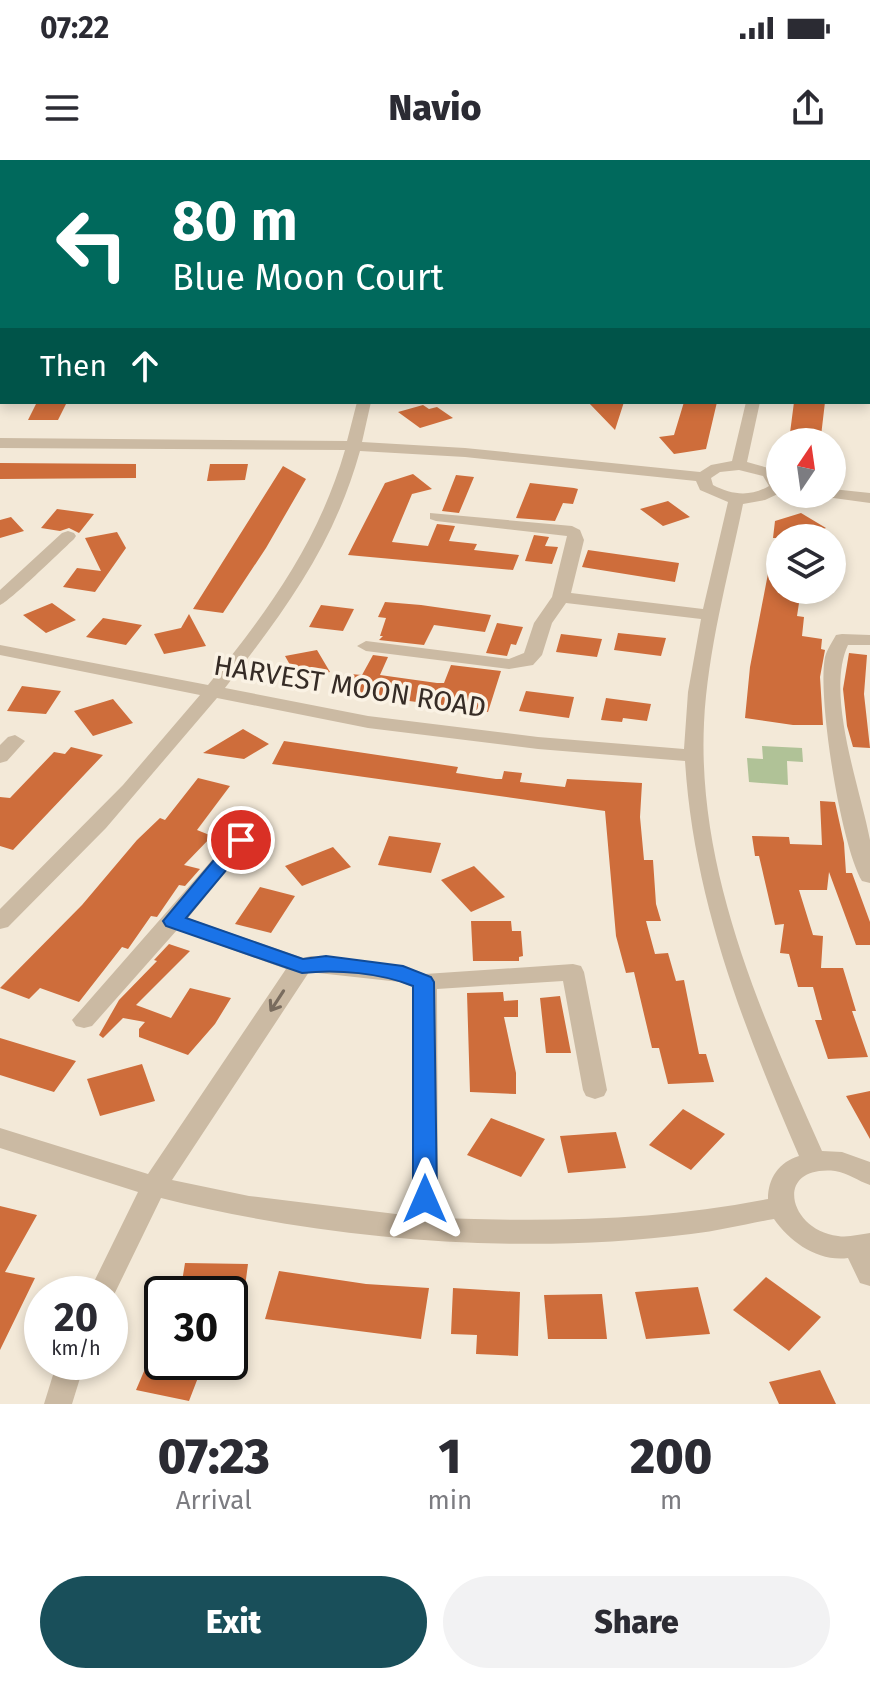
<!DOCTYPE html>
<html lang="en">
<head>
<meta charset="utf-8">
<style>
	body { margin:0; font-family:"Fira Sans",sans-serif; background:#f2f2f3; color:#2b2b33; height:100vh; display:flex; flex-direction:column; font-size:30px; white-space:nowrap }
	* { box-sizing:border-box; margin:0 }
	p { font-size:26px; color:#7c7c81 }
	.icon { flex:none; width:44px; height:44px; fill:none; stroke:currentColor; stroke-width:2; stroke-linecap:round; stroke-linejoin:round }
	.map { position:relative; height:1244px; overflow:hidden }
	.drawer { display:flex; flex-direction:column; background:#fff; flex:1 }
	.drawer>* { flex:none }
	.guide { position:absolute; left:0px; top:0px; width:870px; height:244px; box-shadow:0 4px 12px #0003; background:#00695c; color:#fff; overflow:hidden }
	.needle { width:52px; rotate:13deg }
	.fabs { position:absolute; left:766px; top:268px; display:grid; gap:16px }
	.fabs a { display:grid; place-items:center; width:80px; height:80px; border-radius:50%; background:#fff; box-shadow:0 4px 12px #0003; font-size:40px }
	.speed { position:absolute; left:24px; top:1116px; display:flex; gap:16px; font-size:40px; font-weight:700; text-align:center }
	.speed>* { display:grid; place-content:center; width:104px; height:104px; border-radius:50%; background:#fff; box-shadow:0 4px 12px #0003; line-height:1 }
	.speed small { font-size:20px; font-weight:400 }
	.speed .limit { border:4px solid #111; border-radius:12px; background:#fff; color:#111 }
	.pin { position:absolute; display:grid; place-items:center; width:68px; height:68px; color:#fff; margin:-34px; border:4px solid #fff; border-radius:50%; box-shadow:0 2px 8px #0007 }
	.me { position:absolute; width:88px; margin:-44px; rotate:0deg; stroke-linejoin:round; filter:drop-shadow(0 0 6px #0008) }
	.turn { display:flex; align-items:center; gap:28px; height:168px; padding:0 40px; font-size:36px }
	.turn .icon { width:104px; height:104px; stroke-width:2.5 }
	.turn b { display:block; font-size:56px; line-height:68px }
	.then { display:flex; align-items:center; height:76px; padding:0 40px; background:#0003; gap:16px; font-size:30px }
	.eta { display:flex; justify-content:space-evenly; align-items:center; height:136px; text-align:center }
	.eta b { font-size:48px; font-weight:800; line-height:56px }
	.primary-button { display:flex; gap:16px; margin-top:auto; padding:16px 40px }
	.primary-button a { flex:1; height:92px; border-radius:48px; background:#194f5a; color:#fff; font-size:32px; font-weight:800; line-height:92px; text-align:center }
	.primary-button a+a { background:#f2f2f3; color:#2b2b33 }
	.status { display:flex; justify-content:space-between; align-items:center; height:56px; padding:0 40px; background:#fff; direction:ltr }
	.status svg { height:22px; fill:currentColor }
	header { display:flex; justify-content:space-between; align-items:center; height:104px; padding:0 40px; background:#fff; font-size:36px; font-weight:800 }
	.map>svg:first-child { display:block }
	.green { fill:#b0c297 }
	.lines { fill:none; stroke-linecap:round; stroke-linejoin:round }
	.stream { stroke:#75a9b1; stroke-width:4 }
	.building { fill:#ce6d3b }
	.minor { fill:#cbbaa3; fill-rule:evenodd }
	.oneway { stroke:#796c5e }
	.route { fill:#1a73e8; stroke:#114b97; stroke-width:2 }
	.labels { text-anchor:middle; stroke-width:7; stroke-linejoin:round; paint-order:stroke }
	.street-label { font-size:28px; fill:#362c26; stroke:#faf2e4 }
</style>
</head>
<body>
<div class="status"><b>07:22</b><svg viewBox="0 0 49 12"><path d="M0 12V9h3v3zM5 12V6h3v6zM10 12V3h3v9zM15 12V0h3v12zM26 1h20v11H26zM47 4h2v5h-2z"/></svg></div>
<header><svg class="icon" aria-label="menu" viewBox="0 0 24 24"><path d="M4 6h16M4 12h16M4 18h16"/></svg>Navio<svg class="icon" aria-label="share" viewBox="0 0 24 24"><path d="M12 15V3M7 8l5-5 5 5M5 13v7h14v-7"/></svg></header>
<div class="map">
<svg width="870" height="1244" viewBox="0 0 870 1244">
	<rect width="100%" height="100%" fill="#f3e9d8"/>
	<path class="green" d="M417,0H737L740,2H421Z
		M762,586L802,588L803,602L787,601L788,625L749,622L747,598L763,599Z"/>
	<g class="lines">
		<path class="stream" d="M554,0L569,2"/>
	</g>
	<path class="building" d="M37,242H67L58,260H28Z
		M588,242H624L615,270Z
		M684,242H717L706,289L674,294L659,277L674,275Z
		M794,242H825L821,276L790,273Z
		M423,245L429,249L437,247L453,258L420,268L398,252Z
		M0,303L136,304V318L0,319Z
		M210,304H248L245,320L207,321Z
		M283,306L306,319L266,388L223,453L193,449Z
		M413,314L432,329L412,334L392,382L428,386L437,364L455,366L449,381L477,384L474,390L519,395L513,410L348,395L385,323Z
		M456,315L474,317L459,353L442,351Z
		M530,323L574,328L578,329L573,344L563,343L555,361L516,358Z
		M668,341L690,357L663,366L640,349Z
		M57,349L94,354L79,373L69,368L60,371L41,368Z
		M801,353L826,368L798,378H773L775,361Z
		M11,357L24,371L0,378V360Z
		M117,372L126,388L95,432L63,427L77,408L101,411L85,378Z
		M534,375L549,377L545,386L558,387L552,404L525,401Z
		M588,390L679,403L675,422L582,407Z
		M771,398L780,399V430H801L797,456L804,457L802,476L822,479L821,489L825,490L820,517L823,565H793L745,558L750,507Z
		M385,442L421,445L491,455L485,472L434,465L424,485L379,480L383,476H380L386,458L378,457Z
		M52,443L76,460L46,473L23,455Z
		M321,445L354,449L343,471L309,467Z
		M189,454L206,486L164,494L154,474L181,468Z
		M103,458L142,465L126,485L86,477Z
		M497,463L523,467L516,485L511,484L507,496L486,493Z
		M618,473L666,478L661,496L614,490Z
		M561,474L602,479L597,497L556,492Z
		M317,490L330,512L298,519L285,496Z
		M849,493L867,495L864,534L870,588L853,587L847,566L843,529Z
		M373,495L388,497L380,515L437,523H444L451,505L501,511L488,552L345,532L350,514L362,515Z
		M22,526L61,531L46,554L7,551Z
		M526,531L574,537L569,558L519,551Z
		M606,538L651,544L647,561L623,558L622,562L601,560Z
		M113,539L133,563L93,576L74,551Z
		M243,569L269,584L244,599L203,593Z
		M284,581L458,607L456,613L496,619H502L504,611L522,613L520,622L565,627L567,619L642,623L640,657L644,700H653L656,744L661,761H646L655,794L668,793L676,821L684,820L699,894H706L714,922L668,924L659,888H652L634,812L626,813L616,776L605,651L272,604Z
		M71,587L103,595L13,690L0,686V637L10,638L54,592L65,594Z
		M198,618L230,626L197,670L212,676L184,705L200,709L185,726L179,725L157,757L151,756L128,789L122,787L79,842L40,828L29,839L0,828L82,745L137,680L160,658L165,660Z
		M820,641L835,642L844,683L846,713H852L870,762V785H856L829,712L827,730H799L813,775L823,776L821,808H843L856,851H852L868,897L828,899L815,860H822L813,827H798L789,794L780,793L784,764L775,765L759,696H755L752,676L789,677L790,684L822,685Z
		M389,676L441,683L431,713L378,705Z
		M333,687L351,707L302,726L285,706Z
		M474,706L505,737L471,752L441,720Z
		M260,727L295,736L271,773L235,764Z
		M471,761H511L512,771H521L523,796L519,797V801H473Z
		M169,784L190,791L136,845L171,858L190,828L231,838L215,864L188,895L139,877V869L145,862L123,858L103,878L99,875L119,840L157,801L154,800Z
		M503,832L504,841L518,840V857H504L516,913V934L470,932L467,833Z
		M560,836L571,893H546L540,838Z
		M0,878L76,901L54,932L0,915Z
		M142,904L155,941L100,956L87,919Z
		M870,931V979L846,936Z
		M683,949L725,974L691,1010L649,985Z
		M491,958L545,979L521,1017L467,995Z
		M616,972L626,1008L568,1013L560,976Z
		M0,1046L37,1055L5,1112L35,1118L0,1190Z
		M185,1103L248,1104L240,1165L230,1164V1134H180Z
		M279,1111L366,1124L429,1128L421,1179L265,1159Z
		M766,1117L821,1157L789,1191L733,1150Z
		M698,1127L710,1174L646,1179L635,1132Z
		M453,1128L520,1132L518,1196L476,1194L477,1175L451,1174Z
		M602,1134L607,1179H548L544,1135Z
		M162,1169V1202H204L189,1241L136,1230Z
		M820,1210L836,1244H779L769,1222Z"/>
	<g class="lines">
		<path class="minor" d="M53,0H65L52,2Z
			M282,0H300L302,2H284Z
			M868,175H870V183H868Z
			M0,188H2V196H0Z
			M357,242H371L362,282L465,288L700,312L711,305L732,301L746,242H760L747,302L775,310L780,315V333L765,340L743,344C728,417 708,488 704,563C697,713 763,858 822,991L842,992L870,1002V1025C858,1021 848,1013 835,1011C772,1005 789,1071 838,1076C848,1078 860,1074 870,1073V1126L860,1123L848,1098C818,1102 790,1082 774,1059C746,1064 719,1071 691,1074C520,1096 328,1080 161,1038L110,1143V1134H88L138,1032L0,988V968L148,1014L286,809L177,770L92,866L84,868L76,866L72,860L234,675L241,673L251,680L188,758L303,798L311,796L403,806L425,814L573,804L581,806L584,812L607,930L604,936L595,939L586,936L583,930L563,821L437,829L438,1058C549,1062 658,1061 768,1039C768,1018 779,1002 799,996C744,868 694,742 685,601L538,589L368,568L217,538L106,668L8,767L0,769V749L123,625L200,535L0,495V485L208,525C268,451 318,383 345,290L0,288V278L347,281ZM360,291L465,297L696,321L700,330L728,342L703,449L571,433L584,380L580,370L572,366L430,353V359L436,361L567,376L552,437L534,463L524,493L509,499L366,481L357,486L366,491L509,509L533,505L542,495L552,463L566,443L701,459L688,532L684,589L538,577L368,556L225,528C285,450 333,387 360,291ZM739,310L763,316L769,326C750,337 732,335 713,325L711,318L720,312ZM309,812L400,822L413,827L412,1056L249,1036L172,1020Z
			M832,329L870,333V343L826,337L824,334H832Z
			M68,371L74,373L76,376L74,379C62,390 8,443 0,445V430L62,373Z
			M842,474L870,475V485H848C825,534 860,627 870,680C870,693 870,709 870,723L862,721C841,686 817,537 825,497C827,490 832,482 836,475Z
			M15,575L25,581L7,601L0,603V585L8,577Z
			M57,1202H85L72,1244H44Z"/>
	</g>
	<defs><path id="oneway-shaft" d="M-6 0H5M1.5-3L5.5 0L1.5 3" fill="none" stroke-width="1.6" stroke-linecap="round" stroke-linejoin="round" transform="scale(2)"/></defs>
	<use class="oneway" href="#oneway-shaft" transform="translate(277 841) rotate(123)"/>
	<path class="route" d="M241,674L250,680L248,684L186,758L303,799L326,796L403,806L431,817L434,822L437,1039L434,1046L425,1048L417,1046L413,1039V826C381,813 337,809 302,813L166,766L163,761L234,676Z"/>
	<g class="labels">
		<g class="street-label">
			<text transform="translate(350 526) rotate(9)" y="10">HARVEST MOON ROAD</text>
		</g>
	</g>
</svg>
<div class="fabs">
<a><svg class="needle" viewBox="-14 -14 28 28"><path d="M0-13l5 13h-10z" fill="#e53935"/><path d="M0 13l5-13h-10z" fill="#7c7c81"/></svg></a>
<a><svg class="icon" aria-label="layers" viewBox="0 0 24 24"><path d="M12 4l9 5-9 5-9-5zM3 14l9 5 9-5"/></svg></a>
</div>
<div class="speed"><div>20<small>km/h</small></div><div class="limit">30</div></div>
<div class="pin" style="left:241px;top:680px;background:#d93025"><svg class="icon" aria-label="arrive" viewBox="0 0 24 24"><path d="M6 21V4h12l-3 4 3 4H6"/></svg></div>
<svg class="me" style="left:425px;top:1039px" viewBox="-20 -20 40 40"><path d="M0-17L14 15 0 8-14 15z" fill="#1a73e8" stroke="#fff" stroke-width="4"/></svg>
<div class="guide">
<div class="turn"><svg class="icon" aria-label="left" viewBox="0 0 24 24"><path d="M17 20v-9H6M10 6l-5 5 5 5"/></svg><div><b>80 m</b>Blue Moon Court</div></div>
<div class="then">Then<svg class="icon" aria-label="ahead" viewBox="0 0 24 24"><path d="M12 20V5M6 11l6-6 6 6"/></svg></div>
</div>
</div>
<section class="drawer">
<div class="eta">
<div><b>07:23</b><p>Arrival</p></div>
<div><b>1</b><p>min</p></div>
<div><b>200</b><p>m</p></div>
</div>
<div class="primary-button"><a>Exit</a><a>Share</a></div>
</section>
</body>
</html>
